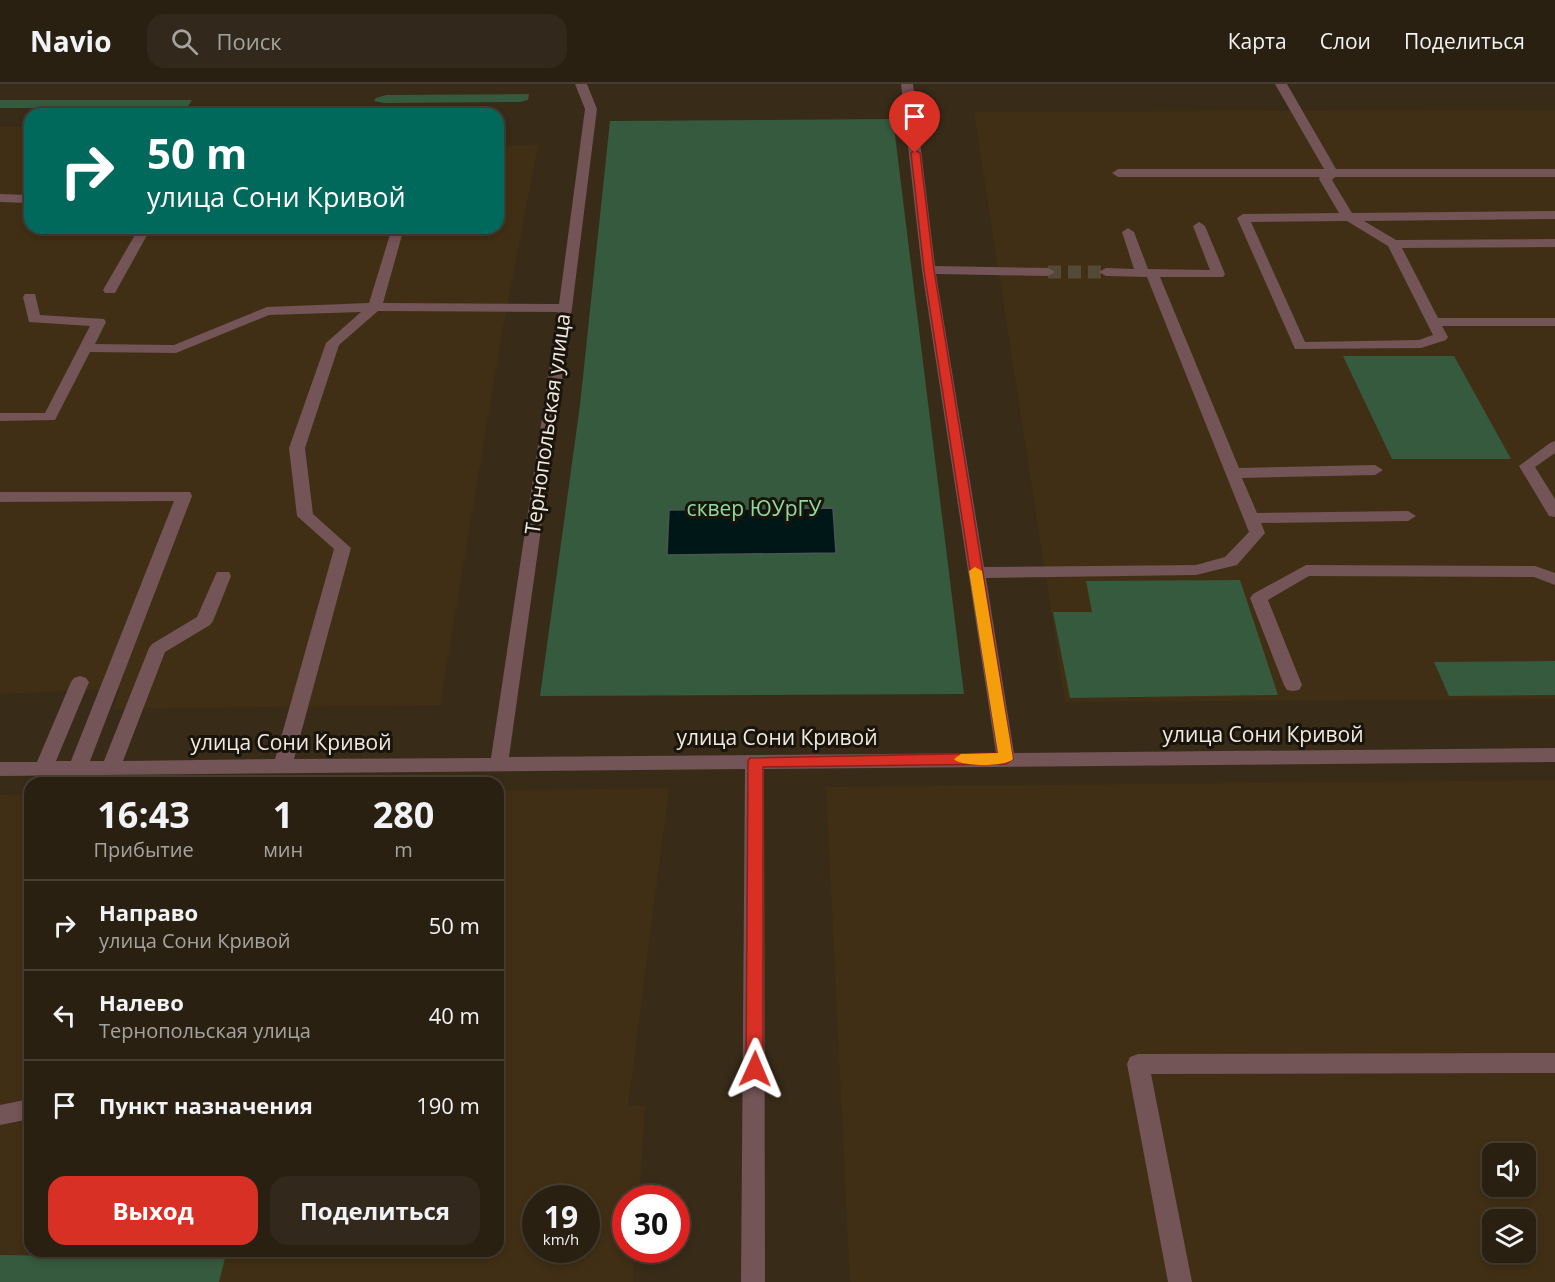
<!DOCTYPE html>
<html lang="ru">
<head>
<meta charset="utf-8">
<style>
	body { margin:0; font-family:"Open Sans",sans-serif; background:#32281b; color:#f1f3f6; height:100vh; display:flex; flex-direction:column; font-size:22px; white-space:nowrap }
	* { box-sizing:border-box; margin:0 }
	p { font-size:20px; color:#a5a39f }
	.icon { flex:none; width:33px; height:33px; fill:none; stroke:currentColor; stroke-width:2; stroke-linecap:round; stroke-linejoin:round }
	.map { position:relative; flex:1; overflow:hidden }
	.sheet { position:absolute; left:24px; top:693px; width:480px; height:480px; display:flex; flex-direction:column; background:#2a2012; border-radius:18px; box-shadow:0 3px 9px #0003,0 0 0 2px #463e32 }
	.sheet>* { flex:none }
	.banner { position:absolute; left:24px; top:24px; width:480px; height:126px; border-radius:18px; box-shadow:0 3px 9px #0003,0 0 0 2px #463e32; background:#00695c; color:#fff; overflow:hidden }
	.fabs { position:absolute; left:1482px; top:1059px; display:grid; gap:12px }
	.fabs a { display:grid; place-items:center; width:54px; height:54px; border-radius:12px; background:#2a2012; box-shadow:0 3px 9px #0003,0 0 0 2px #463e32; font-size:30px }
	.speed { position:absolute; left:522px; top:1101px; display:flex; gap:12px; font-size:30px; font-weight:700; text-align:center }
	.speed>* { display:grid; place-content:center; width:78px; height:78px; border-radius:50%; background:#2a2012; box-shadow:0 3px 9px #0003,0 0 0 2px #463e32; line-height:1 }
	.speed small { font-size:15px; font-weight:400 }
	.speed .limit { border:9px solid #d22; background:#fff; color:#111 }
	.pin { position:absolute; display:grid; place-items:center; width:51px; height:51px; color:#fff; margin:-62px -26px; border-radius:50% 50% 50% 0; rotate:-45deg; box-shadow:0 0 6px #0007 }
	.pin .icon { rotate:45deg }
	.me { position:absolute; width:66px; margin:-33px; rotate:1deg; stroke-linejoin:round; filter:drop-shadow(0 0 4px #0008) }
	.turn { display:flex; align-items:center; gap:21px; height:126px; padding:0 24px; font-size:27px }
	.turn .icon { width:78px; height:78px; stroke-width:2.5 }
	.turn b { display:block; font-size:42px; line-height:51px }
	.eta { display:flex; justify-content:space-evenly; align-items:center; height:102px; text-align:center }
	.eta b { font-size:36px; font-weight:700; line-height:42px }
	.cta { display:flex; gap:12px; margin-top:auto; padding:12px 24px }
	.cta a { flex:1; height:69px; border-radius:18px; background:#d93025; color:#fff; font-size:24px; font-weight:700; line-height:69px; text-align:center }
	.cta a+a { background:#32281b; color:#f1f3f6 }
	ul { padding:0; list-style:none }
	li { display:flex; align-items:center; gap:18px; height:90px; padding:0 24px; border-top:2px solid #463e32 }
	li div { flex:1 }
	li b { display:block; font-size:22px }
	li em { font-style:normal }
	header { display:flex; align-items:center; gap:36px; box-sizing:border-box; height:84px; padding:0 30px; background:#2a2012; border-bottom:2px solid #463e32 }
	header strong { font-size:28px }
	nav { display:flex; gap:33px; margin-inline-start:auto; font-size:21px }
	.search { width:420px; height:54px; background:#32281b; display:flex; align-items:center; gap:15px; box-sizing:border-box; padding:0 21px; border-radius:18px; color:#a5a39f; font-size:22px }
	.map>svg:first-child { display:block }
	.built { fill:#402f15; fill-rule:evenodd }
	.green { fill:#365a3d }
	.water { fill:#001717; stroke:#495653; stroke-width:1.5 }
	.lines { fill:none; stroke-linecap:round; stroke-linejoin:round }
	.minor-tunnel { stroke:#544836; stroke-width:13; stroke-dasharray:13 7; stroke-linecap:butt }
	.minor { fill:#735457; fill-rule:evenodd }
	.route { fill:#d93025; stroke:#8d1f18; stroke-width:1.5 }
	.slow { fill:#f59e0b }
	.labels { text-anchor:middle; stroke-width:6; stroke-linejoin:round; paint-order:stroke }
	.street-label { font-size:21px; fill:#f3eadf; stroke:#1a150c }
	.park-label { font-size:21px; fill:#8cdd9d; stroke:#1a150c }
</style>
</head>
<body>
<header>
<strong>Navio</strong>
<div class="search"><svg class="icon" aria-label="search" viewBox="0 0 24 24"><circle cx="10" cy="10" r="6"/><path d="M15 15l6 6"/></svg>Поиск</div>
<nav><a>Карта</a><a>Слои</a><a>Поделиться</a></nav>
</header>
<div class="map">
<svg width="1555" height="1198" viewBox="0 0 1555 1198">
	<rect width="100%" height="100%" fill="#382b18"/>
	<path class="built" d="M1555,26V615L1065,618L974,28Z
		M0,43H30V144H498V62L538,61L503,244L440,621L113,625L120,605L0,610Z
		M1555,696V1198H850L826,703ZM1492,1070H1526V1102H1492ZM1492,1136H1526V1168H1492Z
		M669,704L628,1022H645L639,1114H626V1166H635L633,1198H0V711L30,710V1167H498V706ZM536,1114H586V1166H536Z"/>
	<path class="green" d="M529,10L528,16L520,18L384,19L374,17L376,14L386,11Z
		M0,16H192L187,24H0Z
		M893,35L964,610L540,612L580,321L610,37Z
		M1343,272H1454L1511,375H1392Z
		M1240,496L1278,611L1070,614L1053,528H1092L1086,497Z
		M1555,577V611L1449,612L1434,578Z
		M0,1171L225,1174L219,1198H0Z"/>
	<path class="water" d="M833,424L836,469L667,471L669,426Z"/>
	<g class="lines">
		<path class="minor-tunnel" d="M1048,188H1106"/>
		<path class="minor" d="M575,0H587L597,25L572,224L509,673L996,669L922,186L901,0H913L935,182L1048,184L1055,188L1048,192L936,190L984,483L1196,481L1225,473L1249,448L1147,193L1106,192L1099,188L1106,184L1134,185L1122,148L1128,144L1134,148L1148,185L1210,186L1193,142L1199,138L1205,142L1225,190L1223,193H1160L1239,384L1375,381L1383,386L1375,391L1242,394L1257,429L1408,427L1416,432L1408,437L1261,439L1265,449L1237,481L1196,491L986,494L1014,669L1555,664V678L764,685L765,1198H741L745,685L0,692V678H37L71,598L74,594L80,592L86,594L89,598L56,677H71L174,417L0,418V408H190L192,412L90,677H104L149,564L152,560L197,533L215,492L217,488H229L231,492L213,537L210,541L165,568L123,677L275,675L334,465L297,432L289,364L326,259L361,228L269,231L176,269L90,268L55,336L0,337V329H45L90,242L29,238L23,213L25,210H35L40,231L104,235L106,238L95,260L174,261L267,223L369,219L392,144H404L383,219L559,220L585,25ZM378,227L558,228L491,674L294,675L351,464L313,430L305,364L339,261Z
			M1275,0H1287L1336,85H1555V93H1335L1332,96L1352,129L1555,127V135L1364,137L1396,156L1555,155V163L1402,164L1438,234H1555V242H1442L1448,253L1446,256L1421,264L1295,265L1237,134L1243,130L1339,129L1319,95L1320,93H1118L1112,89L1118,85H1324ZM1347,137L1388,162L1433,251L1419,256L1305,258L1251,138Z
			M0,110L30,111V119L0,118Z
			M139,144H151L115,209H105L103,206Z
			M1555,357V369L1535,383L1555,415V433L1549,432L1519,382L1550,359Z
			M1306,481L1535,482L1555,489V501L1534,493L1309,492L1268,516L1302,601L1299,606L1293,607L1287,606L1284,601L1250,514L1253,510Z
			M1555,969V989L1151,990L1192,1198H1168L1127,980L1130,973L1138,970Z
			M30,1015V1035L0,1041V1021Z"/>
	</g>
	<path class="route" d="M915,66L920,69L934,186L1013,675L1006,680L763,683V985L761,990L755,992L749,990L746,985L748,677L750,674L998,669L924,186L911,69Z"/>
	<path class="slow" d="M975,483L982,487L1013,675C1007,683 960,683 954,675L961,670L998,669L969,487Z"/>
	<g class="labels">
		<g class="street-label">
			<text transform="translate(548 340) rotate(-82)" y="7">Тернопольская улица</text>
			<text x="1263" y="658">улица Сони Кривой</text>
			<text x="777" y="661">улица Сони Кривой</text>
			<text x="291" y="666">улица Сони Кривой</text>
		</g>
		<g class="park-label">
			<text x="754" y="432">сквер ЮУрГУ</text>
		</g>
	</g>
</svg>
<div class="fabs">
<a><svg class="icon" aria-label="sound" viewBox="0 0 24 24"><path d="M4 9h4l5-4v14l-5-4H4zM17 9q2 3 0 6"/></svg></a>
<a><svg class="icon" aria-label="layers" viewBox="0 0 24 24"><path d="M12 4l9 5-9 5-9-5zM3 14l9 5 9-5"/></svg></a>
</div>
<div class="speed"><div>19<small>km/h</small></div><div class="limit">30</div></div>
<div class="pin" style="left:915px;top:69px;background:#d93025"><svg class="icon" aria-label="arrive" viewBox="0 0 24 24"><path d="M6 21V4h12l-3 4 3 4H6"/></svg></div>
<svg class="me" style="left:755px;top:985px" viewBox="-20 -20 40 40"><path d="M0-17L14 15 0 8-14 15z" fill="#d93025" stroke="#fff" stroke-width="4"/></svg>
<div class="banner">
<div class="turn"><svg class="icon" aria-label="right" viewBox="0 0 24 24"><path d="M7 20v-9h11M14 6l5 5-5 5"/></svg><div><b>50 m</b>улица Сони Кривой</div></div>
</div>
<section class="sheet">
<div class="eta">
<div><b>16:43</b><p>Прибытие</p></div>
<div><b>1</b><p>мин</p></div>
<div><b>280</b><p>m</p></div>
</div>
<ul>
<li><svg class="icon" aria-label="right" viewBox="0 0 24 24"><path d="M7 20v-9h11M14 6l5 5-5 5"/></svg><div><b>Направо</b><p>улица Сони Кривой</p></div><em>50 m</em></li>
<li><svg class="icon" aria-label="left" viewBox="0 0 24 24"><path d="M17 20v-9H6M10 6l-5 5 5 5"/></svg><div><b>Налево</b><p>Тернопольская улица</p></div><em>40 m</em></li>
<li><svg class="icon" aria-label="arrive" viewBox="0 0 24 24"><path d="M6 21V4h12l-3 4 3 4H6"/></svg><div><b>Пункт назначения</b></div><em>190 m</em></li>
</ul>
<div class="cta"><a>Выход</a><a>Поделиться</a></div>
</section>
</div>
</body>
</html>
